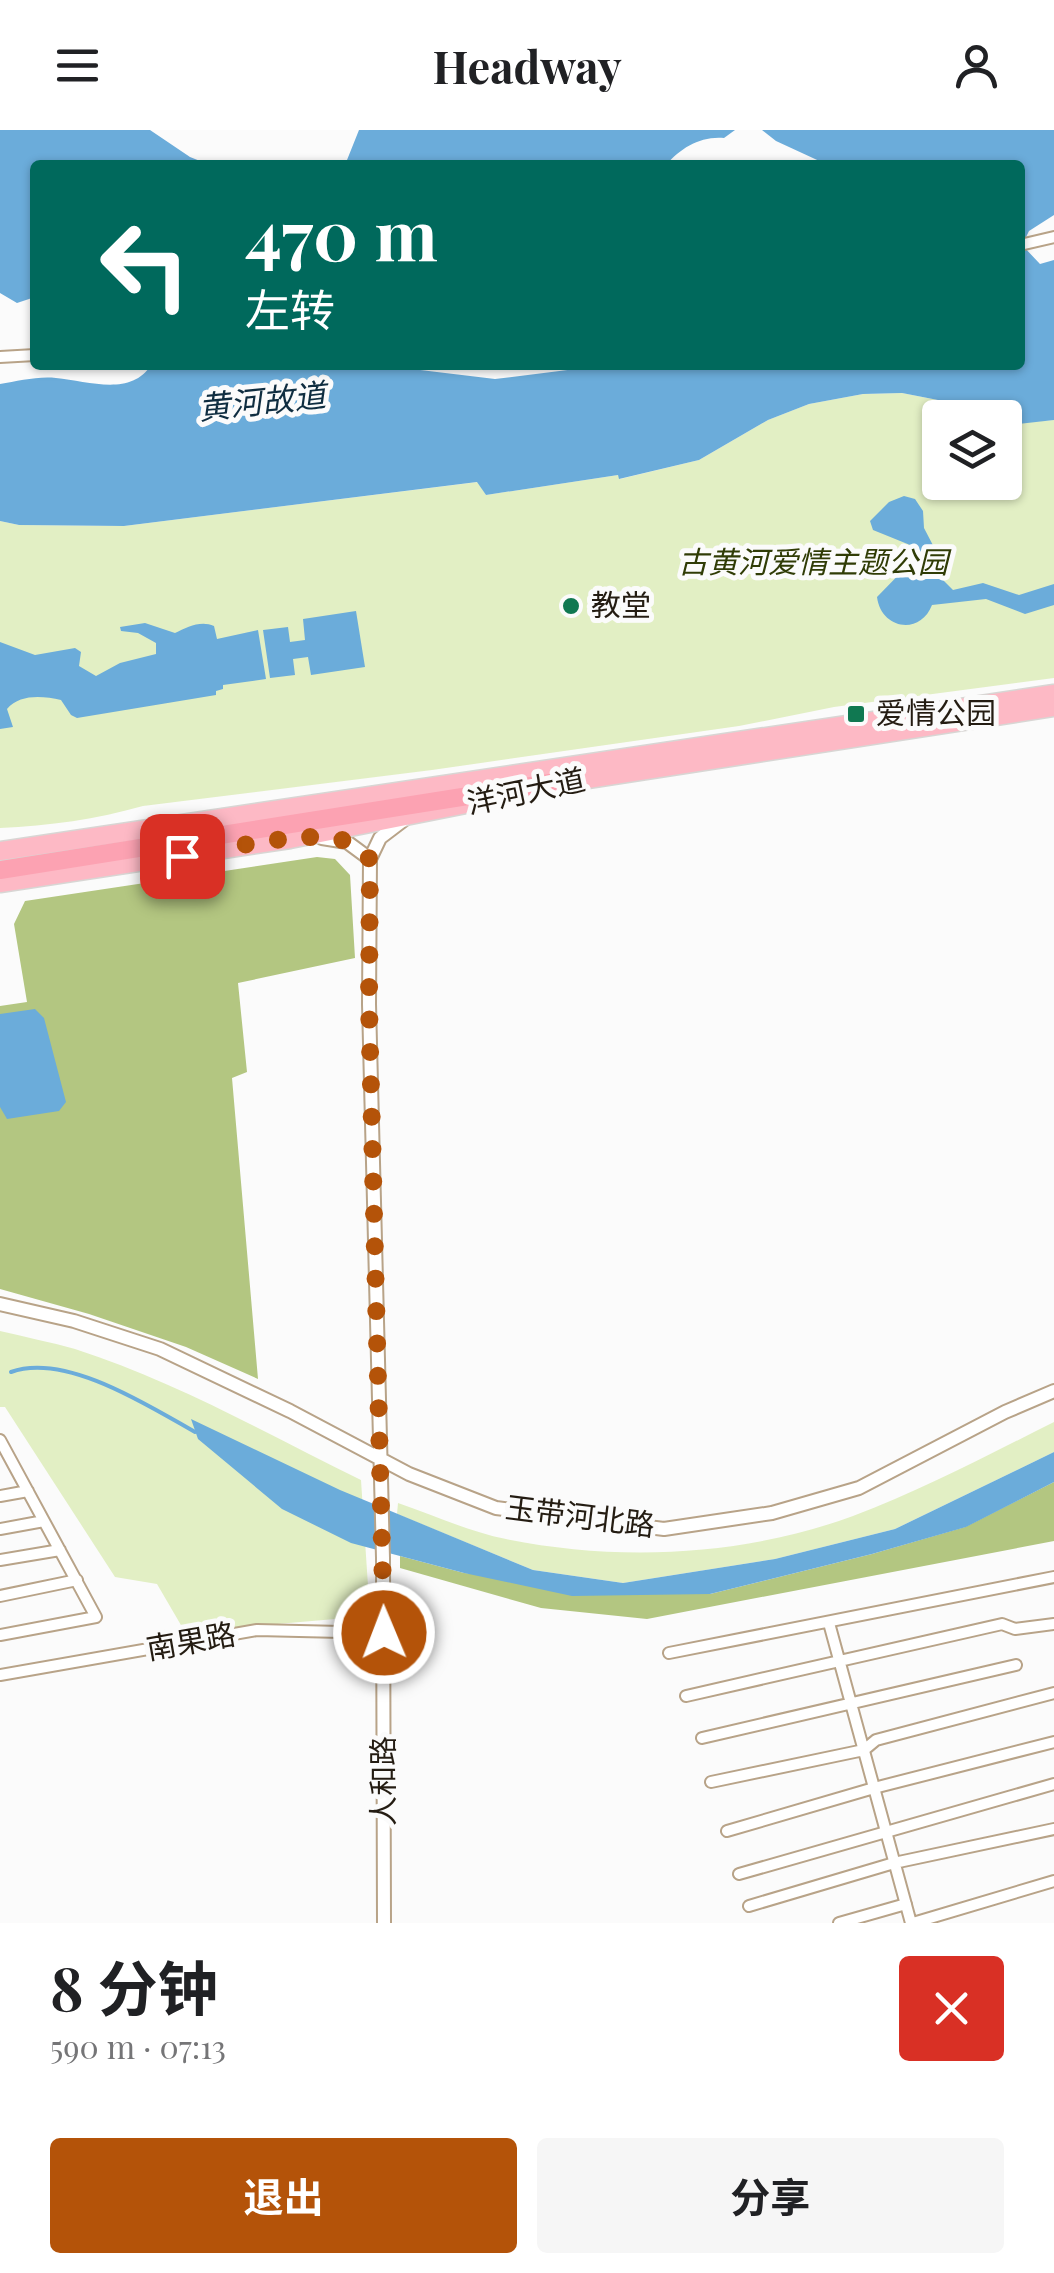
<!DOCTYPE html>
<html lang="zh">
<head>
<meta charset="utf-8">
<style>
	body { margin:0; font-family:"Playfair Display","Noto Sans SC",serif; background:#f6f6f6; color:#202124; height:100vh; display:flex; flex-direction:column; font-size:38px; white-space:nowrap }
	* { box-sizing:border-box; margin:0 }
	p { font-size:32px; color:#757577 }
	.icon { flex:none; width:55px; height:55px; fill:none; stroke:currentColor; stroke-width:2; stroke-linecap:round; stroke-linejoin:round }
	.map { position:relative; height:1793px; overflow:hidden }
	.details { display:flex; flex-direction:column; background:#fff; flex:1 }
	.details>* { flex:none }
	.guide { position:absolute; left:30px; top:30px; width:995px; height:210px; border-radius:10px; box-shadow:0 2px 8px #0004; background:#00695c; color:#fff; overflow:hidden }
	.controls { position:absolute; left:922px; top:270px; display:grid; gap:20px }
	.controls a { display:grid; place-items:center; width:100px; height:100px; border-radius:10px; background:#fff; box-shadow:0 2px 8px #0004; font-size:50px }
	.pin { position:absolute; display:grid; place-items:center; width:85px; height:85px; color:#fff; margin:-42px; border-radius:20px; box-shadow:0 5px 15px #0006 }
	.me { position:absolute; width:110px; margin:-55px; rotate:359deg; stroke-linejoin:round; filter:drop-shadow(0 0 8px #0008) }
	.turn { display:flex; align-items:center; gap:35px; height:210px; padding:0 50px; font-size:45px }
	.turn .icon { width:130px; height:130px; stroke-width:2.5 }
	.turn b { display:block; font-size:70px; line-height:85px }
	.round { display:grid; place-items:center; flex:none; width:105px; height:105px; border-radius:10px; background:#f6f6f6 }
	.overview { display:flex; align-items:center; justify-content:space-between; height:170px; padding:0 50px }
	h1 { font-size:60px; font-weight:700; line-height:75px }
	.action { display:flex; gap:20px; margin-top:auto; padding:20px 50px }
	.action a { flex:1; height:115px; border-radius:10px; background:#b45309; color:#fff; font-size:40px; font-weight:700; line-height:115px; text-align:center }
	.action a+a { background:#f6f6f6; color:#202124 }
	header { display:flex; justify-content:space-between; align-items:center; height:130px; padding:0 50px; background:#fff; font-size:45px; font-weight:700 }
	.map>svg:first-child { display:block }
	.green { fill:#e2efc4 }
	.forest { fill:#b3c681 }
	.water { fill:#6bacda }
	.lines { fill:none; stroke-linecap:round; stroke-linejoin:round }
	.stream { stroke:#6bacda; stroke-width:4 }
	.minor-casing { stroke:#b8a388; stroke-width:14 }
	.tertiary-casing { stroke:#b8a388; stroke-width:16 }
	.primary-casing { stroke:#d8d6d4; stroke-width:21 }
	.trunk-casing { stroke:#d8d6d4; stroke-width:21 }
	.minor { stroke:#fff; stroke-width:10 }
	.tertiary { stroke:#fff; stroke-width:12 }
	.primary { stroke:#fdb9c5; stroke-width:18 }
	.trunk { stroke:#fca2b2; stroke-width:18 }
	.route { stroke:#b45309; stroke-width:18; stroke-dasharray:0 32.4 }
	.poi-dot { fill:#107851; stroke:#fbfbfb; stroke-width:4 }
	.labels { text-anchor:middle; stroke-width:10; stroke-linejoin:round; paint-order:stroke }
	.park-label { font-size:30px; font-style:italic; fill:#303c06; stroke:#fbfbfb }
	.poi-label { font-size:30px; fill:#241c12; stroke:#fbfbfb; text-anchor:start }
	.street-label { font-size:30px; fill:#241c12; stroke:#fbfbfb }
	.water-label { font-size:32px; font-style:italic; fill:#0f2d40; stroke:#fbfbfb }
</style>
</head>
<body>
<header><svg class="icon" aria-label="menu" viewBox="0 0 24 24"><path d="M4 6h16M4 12h16M4 18h16"/></svg>Headway<svg class="icon" aria-label="person" viewBox="0 0 24 24"><circle cx="12" cy="8" r="4"/><path d="M4 21q1-7 8-7t8 7"/></svg></header>
<div class="map">
<svg width="1054" height="1793" viewBox="0 0 1054 1793">
	<rect width="100%" height="100%" fill="#fbfbfb"/>
	<path class="green" d="M902,263L943,271L985,287L940,288V352H1005V294L1054,290V548L834,577L739,596L432,640L143,676C97,689 49,696 0,698V391L19,395L124,396L478,352L486,365L618,345L620,349L699,330L768,290L809,274L863,264Z
		M0,1201C25,1207 50,1212 75,1219C175,1251 267,1304 361,1350L370,1486L185,1502L157,1454L115,1447L5,1277H0Z
		M1054,1292V1322L895,1399L775,1429L623,1453L533,1440L397,1384L398,1373C433,1385 470,1402 506,1409C620,1432 744,1426 853,1386C922,1360 988,1325 1054,1292Z"/>
	<path class="forest" d="M317,727L335,729L350,745L355,828L238,853L247,942L232,948L258,1249L186,1217L89,1184L0,1159V876L27,872L14,794L25,771Z
		M1054,1352V1411L647,1489L541,1478L400,1438V1426L464,1443L710,1464L872,1424L965,1397Z"/>
	<path class="water" d="M0,0H150L190,27L210,35H35V167L17,173L0,163Z
		M359,0H735L724,8C700,6 681,18 666,35H345Z
		M762,0H1054V85L1029,101L1022,115L1040,134L1054,130V290L1008,295L1005,294V288L985,287L943,271L902,263L863,264L809,274L768,290L699,330L619,349L618,345L486,365L477,352L124,396L19,395L0,391V254C18,251 38,246 56,248C88,251 131,267 151,235H332L412,239L495,249L607,235H1020V35H828L776,11Z
		M904,366L915,369L923,381L924,398L937,423L935,442L953,460L983,453L1019,465L1054,454V475L1025,484L986,469L932,475C920,506 881,499 877,467L916,427L915,417L873,400L870,391L889,372Z
		M356,481L365,537L311,545L308,527L293,529L295,545L270,548L263,500L288,497L290,512L305,510L303,489Z
		M145,493L175,503C187,497 201,490 214,496L217,509L258,500L266,549L223,555V559L216,561V565L77,588L71,585L61,570C42,566 20,564 7,579L13,597L0,599V512L35,525L75,518L81,522L79,536L96,546L120,533L156,524V513L138,503L121,501L120,497Z
		M35,879L44,888L66,972L59,981L7,989L0,977V884Z
		M191,1289L340,1360L533,1440L623,1453L775,1429L895,1399L1054,1322V1352L966,1397L872,1424L710,1464L572,1466L464,1443L351,1413L282,1379L198,1309Z"/>
	<g class="lines">
		<path class="stream" d="M11,1242C65,1222 149,1276 195,1302"/>
		<defs>
			<path id="minor" d="M1020,115L1054,107
				M0,227L35,225
				M0,1310L96,1487L0,1505
				M0,1366L28,1361
				M0,1399L44,1391
				M0,1430L60,1420
				M0,1466L77,1450
				M829,1493L911,1793
				M669,1523L1054,1447
				M0,1545L257,1500L384,1503
				M686,1566L1002,1494L1015,1499L1054,1494
				M702,1608L1016,1535
				M711,1652L864,1620L876,1610L1054,1563
				M727,1701L874,1658L1054,1612
				M739,1744L1054,1654
				M749,1776L894,1733L1054,1699
				M839,1793L906,1774
				M913,1793L1054,1751"/>
			<path id="tertiary" d="M322,708L347,712L370,729L380,708L405,689
				M370,729L369,874L383,1428L384,1793
				M0,1174L74,1191L160,1219L290,1281L409,1344L496,1378L664,1399L772,1383L859,1358L1005,1282L1054,1261"/>
			<path id="primary" d="M536,657L1054,577
				M0,721L1054,564
				M0,753L290,709L476,672"/>
			<path id="trunk" d="M0,740L550,653"/>
		</defs>
		<use href="#minor" class="minor-casing"/>
		<use href="#tertiary" class="tertiary-casing"/>
		<use href="#primary" class="primary-casing"/>
		<use href="#trunk" class="trunk-casing"/>
		<use href="#minor" class="minor"/>
		<use href="#tertiary" class="tertiary"/>
		<use href="#primary" class="primary"/>
		<use href="#trunk" class="trunk"/>
	</g>
	<g class="lines">
		<path class="route" d="M182,726C220,720 312,698 345,711C354,714 362,723 370,729L369,874L384,1503"/>
	</g>
	<g class="poi-dot">
		<circle cx="571" cy="476" r="10"/>
		<rect x="846" y="574" width="20" height="20" rx="5"/>
	</g>
	<g class="labels">
		<g class="park-label">
			<text x="813" y="443">古黄河爱情主题公园</text>
		</g>
		<g class="poi-label">
			<text x="591" y="486">教堂</text>
			<text x="876" y="594">爱情公园</text>
		</g>
		<g class="street-label">
			<text transform="translate(526 662) rotate(-12)" y="10">洋河大道</text>
			<text transform="translate(580 1387) rotate(7)" y="10">玉带河北路</text>
			<text transform="translate(191 1512) rotate(-10)" y="10">南果路</text>
			<text transform="translate(384 1651) rotate(-90)" y="10">人和路</text>
		</g>
		<g class="water-label">
			<text transform="translate(262 272) rotate(-6)" y="11">黄河故道</text>
		</g>
	</g>
</svg>
<div class="controls">
<a><svg class="icon" aria-label="layers" viewBox="0 0 24 24"><path d="M12 4l9 5-9 5-9-5zM3 14l9 5 9-5"/></svg></a>
</div>
<div class="pin" style="left:182px;top:726px;background:#d93025"><svg class="icon" aria-label="arrive" viewBox="0 0 24 24"><path d="M6 21V4h12l-3 4 3 4H6"/></svg></div>
<svg class="me" style="left:384px;top:1503px" viewBox="-20 -20 40 40"><circle r="17" fill="#b45309" stroke="#fff" stroke-width="3"/><path d="M0-11L8 9 0 5-8 9z" fill="#fff"/></svg>
<div class="guide">
<div class="turn"><svg class="icon" aria-label="left" viewBox="0 0 24 24"><path d="M17 20v-9H6M10 6l-5 5 5 5"/></svg><div><b>470 m</b>左转</div></div>
</div>
</div>
<section class="details">
<div class="overview"><div><h1>8 分钟</h1><p>590 m · 07:13</p></div><a class="round" style="background:#d93025;color:#fff"><svg class="icon" aria-label="close" viewBox="0 0 24 24"><path d="M6 6l12 12M18 6L6 18"/></svg></a></div>
<div class="action"><a>退出</a><a>分享</a></div>
</section>
</body>
</html>
